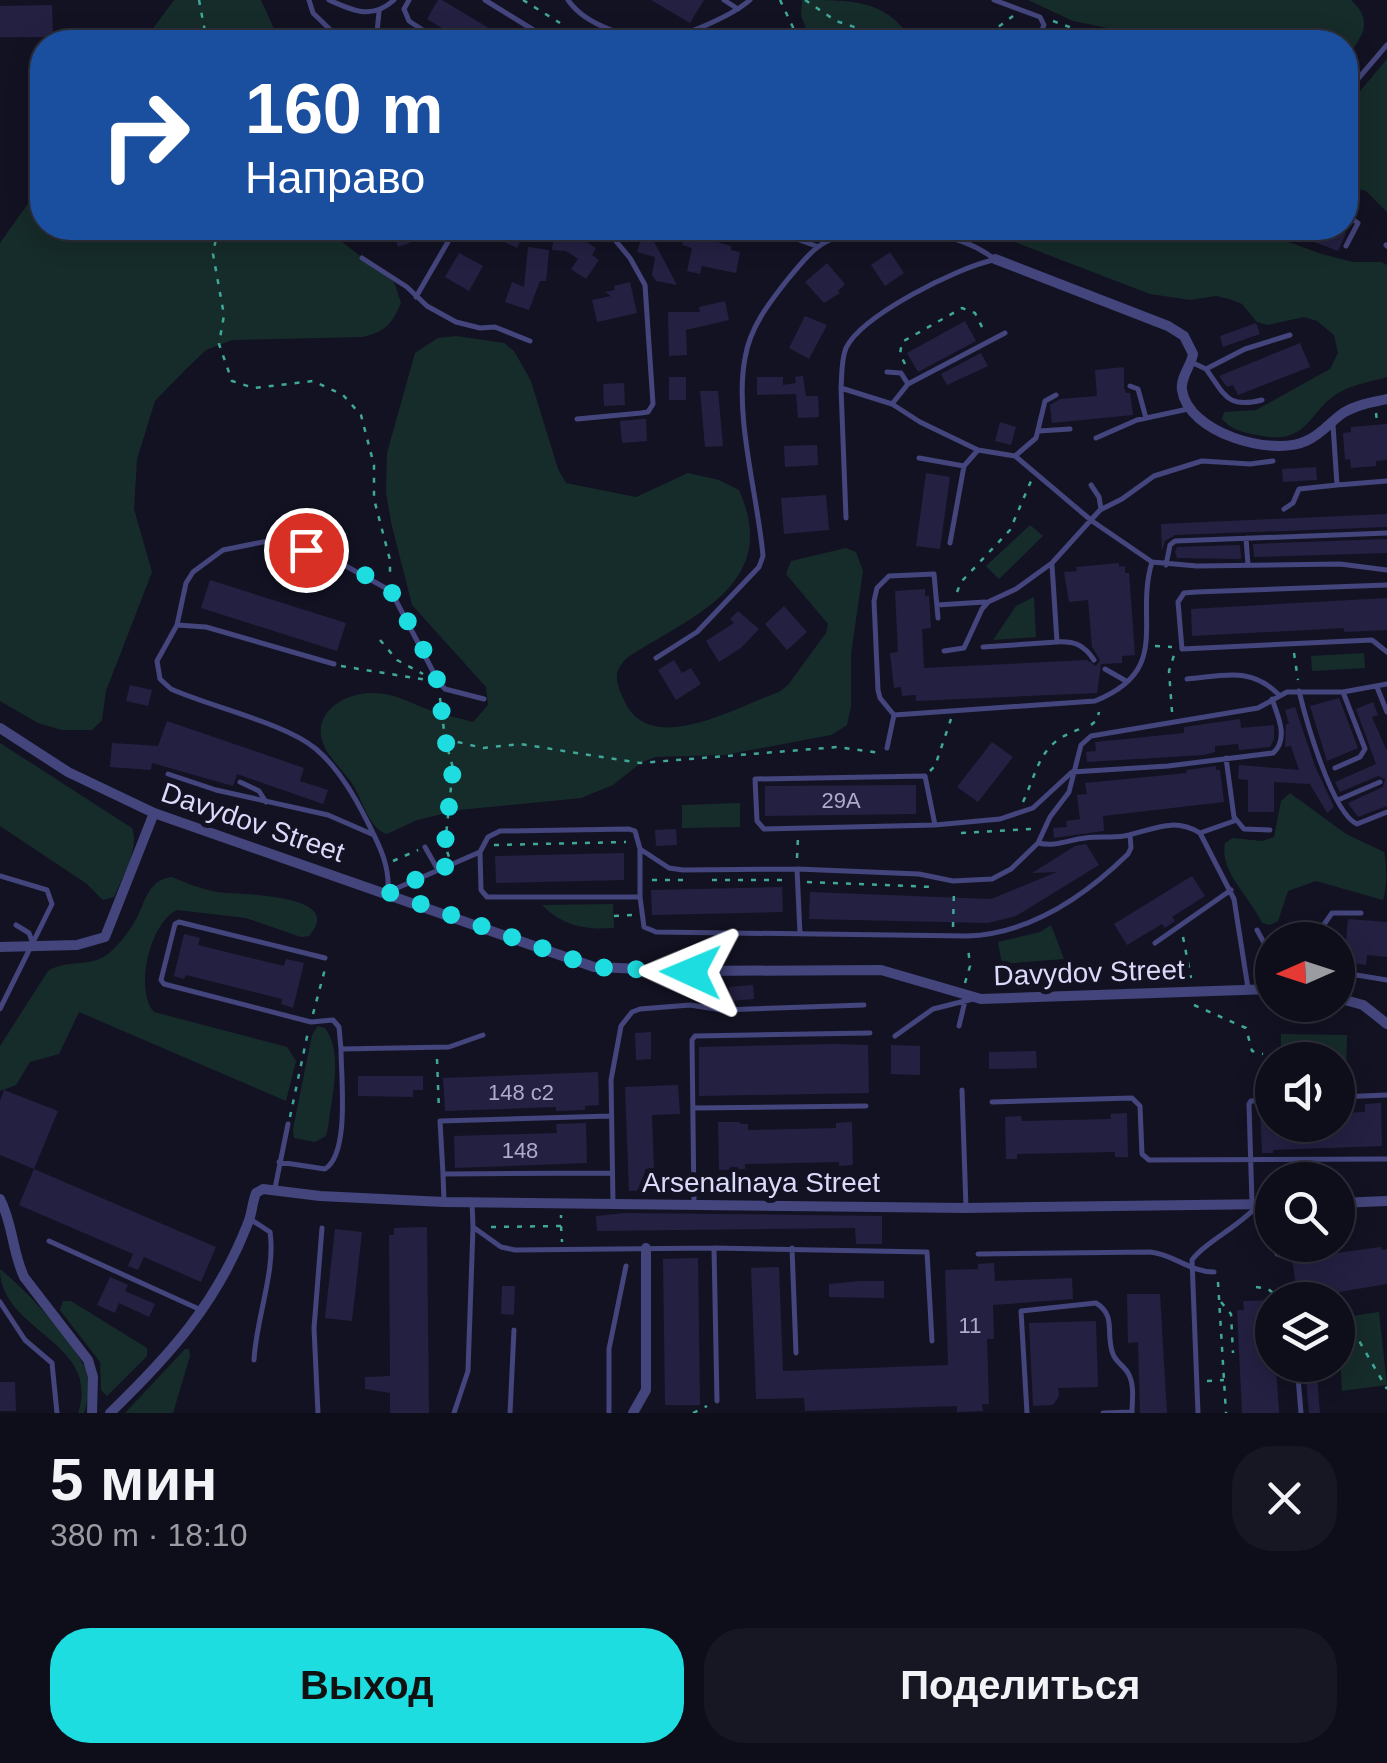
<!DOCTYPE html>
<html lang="ru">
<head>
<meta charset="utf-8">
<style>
	body { margin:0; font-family:Helvetica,sans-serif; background:#171723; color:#f1f3f6; height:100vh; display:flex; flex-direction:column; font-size:38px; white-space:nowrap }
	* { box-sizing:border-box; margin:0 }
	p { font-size:32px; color:#9b9ca2 }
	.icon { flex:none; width:55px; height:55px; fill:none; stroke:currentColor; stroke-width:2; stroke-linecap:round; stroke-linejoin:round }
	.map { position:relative; height:1413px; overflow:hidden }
	.sheet { display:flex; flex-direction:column; background:#0e0e1a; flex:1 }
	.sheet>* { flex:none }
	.guide { position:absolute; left:30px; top:30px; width:1328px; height:210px; border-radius:40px; box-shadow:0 5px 25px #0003,0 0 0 2px #2e2e39; background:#1a4fa0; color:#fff; overflow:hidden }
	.needle { width:65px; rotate:267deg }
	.fabs { position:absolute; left:1255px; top:922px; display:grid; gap:20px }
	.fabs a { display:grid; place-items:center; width:100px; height:100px; border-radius:50%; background:#0e0e1a; box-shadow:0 5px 25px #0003,0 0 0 2px #2e2e39; font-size:50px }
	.pin { position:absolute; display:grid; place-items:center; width:85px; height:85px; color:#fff; margin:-42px; border:5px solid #fff; border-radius:50%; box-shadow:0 2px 10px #0007 }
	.me { position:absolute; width:110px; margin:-55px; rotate:271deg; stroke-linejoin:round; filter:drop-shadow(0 0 8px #0008) }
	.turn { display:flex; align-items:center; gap:35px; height:210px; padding:0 50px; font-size:45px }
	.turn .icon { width:130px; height:130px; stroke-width:2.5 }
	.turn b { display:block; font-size:70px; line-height:85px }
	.round { display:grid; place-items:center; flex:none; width:105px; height:105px; border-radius:40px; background:#171723 }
	.headline { display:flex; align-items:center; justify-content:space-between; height:170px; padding:0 50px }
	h1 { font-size:60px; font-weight:800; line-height:75px }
	.primary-button { display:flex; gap:20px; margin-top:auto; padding:20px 50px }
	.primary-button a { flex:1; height:115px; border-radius:40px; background:#1edde1; color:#111; font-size:40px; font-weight:800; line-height:115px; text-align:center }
	.primary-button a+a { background:#171723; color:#f1f3f6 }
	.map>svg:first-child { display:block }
	.green { fill:#162c2a }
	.building { fill:#242042 }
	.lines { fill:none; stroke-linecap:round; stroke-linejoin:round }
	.path { stroke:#3fa899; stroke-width:2.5; stroke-dasharray:5 8; stroke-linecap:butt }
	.lane { stroke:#43457c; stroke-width:5 }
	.street { stroke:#43457c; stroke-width:10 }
	.route { stroke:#1edde1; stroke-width:18; stroke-dasharray:0 32.4 }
	.labels { text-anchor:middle; stroke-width:10; stroke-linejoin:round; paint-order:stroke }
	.number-label { font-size:22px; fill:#acabcc }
	.street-label { font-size:28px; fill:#dad9fa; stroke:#131223 }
</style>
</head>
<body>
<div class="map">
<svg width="1387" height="1413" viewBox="0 0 1387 1413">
	<rect width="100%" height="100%" fill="#131223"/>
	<path class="green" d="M174,0H261L280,42H143Z
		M802,0C856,0 886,0 914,42H811L801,15Z
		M1028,0H1351C1374,21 1363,38 1345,58V42H1143L1112,29L1073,21Z
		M1387,59V212L1366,191L1345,186V109Z
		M42,184V228H324L394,282L401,303C392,324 385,332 362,337L232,340L206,350L185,370L155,401L137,459L134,509L152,572L106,691L102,720L92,730H62L38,723L0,701V243Z
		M978,228H1249L1322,254L1353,262H1381L1387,265V377C1373,381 1355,384 1342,391C1307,409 1311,447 1257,435C1243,433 1231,429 1222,419L1224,412L1256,410L1330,369L1338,353L1334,335L1317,321L1304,317L1268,325L1257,322L1242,304L1229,299L1216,296L1190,300L1150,294Z
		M456,336L504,343L514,351L531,381L558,469L566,483L636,497L688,473L719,480L739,490C781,584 694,615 628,657C613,671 615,680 623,698C648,760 736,707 779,692L788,685L826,633L828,624L786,574L791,561L846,548L856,552L863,571L851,654V706L847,725L831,735L724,755L656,757L642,762L613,785L581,798L460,810L417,820L387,834C369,829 363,801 353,785C345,773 332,761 325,748C309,716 341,694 369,693C395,692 411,704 435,712C447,716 460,718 473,722L488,705L486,687L412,605L391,522L386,492L387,453L415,353L438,338Z
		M1030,525L1043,536L999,579L986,566Z
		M1034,597L1036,637L993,640L1016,606Z
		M1364,653L1365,668L1312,671L1311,656Z
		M0,743L132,828C140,848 122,878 114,897L103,900L87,884L0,826Z
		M1290,793L1346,834L1384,852C1387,863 1387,890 1383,900L1316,881L1288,891L1278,921L1270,925L1262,923C1251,898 1219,872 1225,843L1233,838L1262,841L1274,837L1281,801Z
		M740,803V827L682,828V805Z
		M172,877C186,883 201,889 217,892C235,895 348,892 309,936L301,937L246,918L177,910C150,922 134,990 154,1012L287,1047L296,1061L286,1101L79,1012L59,1054L30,1062L16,1085L0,1091V1046L48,971C66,959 91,968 108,954C117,947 128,933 134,923C145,905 147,879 172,877Z
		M613,904L614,928C585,930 563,926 542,905Z
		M1051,925L1064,959L1002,964L998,942L1040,932Z
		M318,1026L325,1028C344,1053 331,1099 328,1128L326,1136L315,1142L294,1138L293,1129L312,1035Z
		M1281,1034L1347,1035L1346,1071H1338V1060H1281Z
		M0,1269C26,1290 69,1336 84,1366C91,1381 89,1398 84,1413H78C102,1341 0,1332 0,1269Z
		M63,1301H71L147,1348V1356L107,1396L101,1390L100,1362L60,1310Z
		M1379,1312L1387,1385L1342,1391L1338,1318Z
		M185,1349H189L190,1356L173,1413H125Z"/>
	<path class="building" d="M438,0H442L512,42H465L427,19Z
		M651,0H704L690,23Z
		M52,5L53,37H0V6Z
		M380,228H414L411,230L415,241L398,247L394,236L385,240Z
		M474,228H527L517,248Z
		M632,228H666L663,240L651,236L677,285L656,281L652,275L655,257L637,252L641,239L646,240L647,235L631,231Z
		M1322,228H1336L1346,233L1338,251L1314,242Z
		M686,233L731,246V250L740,252L736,273L702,266L700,274L687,271L692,248L682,245Z
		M554,235L582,239L596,248L592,255L599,260L586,279L571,269L578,259L566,251L552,250Z
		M528,247L549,250L546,281H540L529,310L505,302L512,282L524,287Z
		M890,252L904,273L885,286L871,265Z
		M459,253L483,266L469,291L445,277Z
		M827,263L845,284L838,291L840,293L824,303L805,282Z
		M630,282L637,313L597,322L592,300L611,296L605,292L615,290L614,286Z
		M725,301L729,320L686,330L687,355L669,356L668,312H700L699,307Z
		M805,316L827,325L809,359L789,348Z
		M965,321L976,341L918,372L907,353Z
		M1256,323L1260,334L1223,347L1220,336Z
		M1300,343L1310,367L1238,395L1233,385L1227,387L1219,376Z
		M981,353L988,366L947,385L941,374Z
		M1124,367V388L1126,393H1130L1133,415L1052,423L1050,405L1060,399L1097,396L1095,370Z
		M803,376L806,396H818L819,417L798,418L796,394L757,395V377H783V385L796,383L795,377Z
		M669,377H686V400H669Z
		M624,383L625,405L604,406L603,384Z
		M700,391H718L723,446L705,447Z
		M642,419H646L647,441L622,443L620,421Z
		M1000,422L1016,427L1011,445L995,441Z
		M1387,424V460L1376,461V466L1351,468L1350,459L1345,460L1343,433L1351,432V427Z
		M817,445L818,465L785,467L784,446Z
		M1316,467L1317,480L1283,482L1282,469Z
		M926,473L950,477L940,549L916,546Z
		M826,495L829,530L784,534L781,498Z
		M1387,514V527L1175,535L1165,541L1162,551L1161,524Z
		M1387,539V553L1254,557L1253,544Z
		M1240,545L1241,559L1177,558L1175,552L1177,547Z
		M1119,563V567L1125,566V573H1129L1135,655L1122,656V663L1101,664L1097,693L916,701V695L902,696L901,687L894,688L890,653L898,652L895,591L925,589V596H929L931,628L922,629L924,668L1087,660L1096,666L1100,660L1092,647L1088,600L1069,602L1064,572L1077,571L1076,567Z
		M210,580L346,623L337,651L201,608Z
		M1387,598V630L1344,632V628L1192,636L1191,609Z
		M784,606L807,632L787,650L765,624Z
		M738,611L759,629L741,648L719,662L706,641L734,623L730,619Z
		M674,660L682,673L691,668L701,684L676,700L658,670Z
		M130,685L152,690L148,706L126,701Z
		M1339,698L1358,748L1327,761L1310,706Z
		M1373,702L1378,715L1372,717L1387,751V806L1358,817L1348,803L1383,787L1385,779L1378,776L1340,792L1335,782L1376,764L1356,709Z
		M1295,707L1315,766L1334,807L1327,813L1310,784L1274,782V812H1248V780L1238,779L1239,765L1299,770L1291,746L1285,747L1286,724H1289L1285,710Z
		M1240,719L1241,728L1274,725V739L1270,747L1239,750L1238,744L1215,746V752L1203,755L1087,762L1086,752L1096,751L1095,742L1184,733V727Z
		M167,721L304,768L300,781L328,790L323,804L237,774L233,786L152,763L151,770L110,767L112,743L158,746Z
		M992,742L1013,757L978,802L957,787Z
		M1216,766V770H1220L1224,802L1103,816L1104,831L1054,838L1053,828L1067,827L1066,821L1080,819L1077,795L1087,794L1085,783L1187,773L1186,770Z
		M916,785V814L765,816V786Z
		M676,829L677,845L656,846L655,830Z
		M1086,844L1099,865L1016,916L988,923L809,919L810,892L991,899L1057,872L1032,873L1075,846Z
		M624,853V880L496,883L495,856Z
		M1192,876L1205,896L1172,917L1175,921L1165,928L1162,924L1127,945L1114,924Z
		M782,887L783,912L652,915L651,890Z
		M1348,919L1387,922V957L1367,955L1366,965L1344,962Z
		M184,934L200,938L198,945L284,966L286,959L304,963L293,1008L281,1004L282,999L186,975L184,979L174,976Z
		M753,985L754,999L730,1001L729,987Z
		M651,1032V1059L636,1060L635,1033Z
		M835,1044L868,1045L869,1093L699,1096V1047Z
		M891,1045L920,1046V1075L891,1074Z
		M1036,1051L1037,1068L989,1069V1052Z
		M598,1072L599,1105L585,1106V1110L556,1111V1107L445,1111L443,1078Z
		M358,1076H423V1090H413V1097L358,1096Z
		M678,1085L680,1114L652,1115L654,1169H645L646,1190L629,1191L625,1087Z
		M4,1090L58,1111L34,1169L0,1155V1101Z
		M1381,1103L1382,1146L1273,1150V1153H1262L1260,1109H1272V1125H1338V1113L1365,1112V1104Z
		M1127,1113L1128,1157H1115V1152L1017,1154V1159H1006L1005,1117L1021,1116L1022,1121L1111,1119L1110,1114Z
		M718,1122H740V1124H748V1130L836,1128V1123L852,1122L853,1165L839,1166V1162L745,1164V1169L719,1170Z
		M586,1123L587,1163L455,1168L454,1136L557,1133L556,1124Z
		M34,1169L216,1247L201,1282L144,1257L138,1270L128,1266L133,1254L19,1205Z
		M626,1213L882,1216V1244H856L855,1228L597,1231L596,1216Z
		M427,1227L429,1413H390V1393L365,1389V1377L390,1376L389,1235H394V1228Z
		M335,1229L362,1232L352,1321L325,1318Z
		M1381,1247L1382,1250L1387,1249V1284L1298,1299L1292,1259Z
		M698,1258L700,1405H665L663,1259Z
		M994,1263L995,1281L1072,1278L1073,1299L993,1305L994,1339H987L989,1404H982L983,1411L957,1412V1406L805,1411L804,1398L756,1399L751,1268L779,1267L783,1371L948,1365L945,1270L978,1269V1264Z
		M110,1277L128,1285L125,1291L155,1304L149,1317L119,1303L115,1313L97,1305Z
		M860,1281H884V1298L829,1297V1284Z
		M502,1286H515L514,1315L501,1314Z
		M1127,1294H1160L1167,1413H1140L1138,1342L1128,1343Z
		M1272,1300V1365H1276L1279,1413H1242L1237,1310H1244L1243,1301Z
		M1096,1321L1098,1387L1058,1388L1059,1396L1053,1405L1033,1406L1029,1323Z
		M1305,1365H1316L1320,1413H1309Z
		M0,1382H15L16,1411H0Z"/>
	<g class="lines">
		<path class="path" d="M199,0L207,42
			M523,0L560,23
			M780,0L800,42
			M805,0L836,21L900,42
			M1053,21L1083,32
			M978,42L1013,16
			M218,228L213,254L224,315L219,344L232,381L254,388L313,381L343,395L361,415L374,465V499L390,560V579
			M905,364L900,354L902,342L962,308L975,313L984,331
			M1376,413L1377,422
			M957,592L961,582L1010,530L1031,481
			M380,640L397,660L423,674
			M1155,646L1172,647
			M1294,653L1298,680
			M341,666L427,680
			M440,698L445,739L453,768L445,845L449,857
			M1172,712L1169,671L1175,652
			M1091,725L1097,720L1099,712
			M445,739L483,748L520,744L640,763L838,747L880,753
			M930,771L935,766L951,719
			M1023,802C1040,765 1039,742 1083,728
			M961,833L1032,829
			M494,845L626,842
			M797,858L798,837
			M393,861L418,850
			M652,880H684
			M712,880H789
			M807,882L933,887
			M614,916L632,915
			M953,927L954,890
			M1183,937L1191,978
			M965,983L970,966L968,947
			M1194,1005L1246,1028L1252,1051L1263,1054
			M313,1014L325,969
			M437,1059L439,1111
			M290,1117L308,1032
			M561,1226L562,1242
			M491,1227L561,1226V1215
			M1218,1282L1226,1413
			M1256,1287L1268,1289L1282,1300
			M1221,1302L1231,1314L1233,1353
			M1340,1308L1387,1389
			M1207,1381L1224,1380
			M693,1413L707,1406"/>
		<path class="lane" d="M309,0L313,13L343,42
			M329,0C354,11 372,20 394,0
			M409,0L404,9L409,21L441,42
			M485,0L553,42
			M568,0C586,26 631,40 662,38C685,37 733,15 750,0
			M724,0L738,9
			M994,0L1040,17L1044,25L1037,42
			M1094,35L1107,42
			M376,42L379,12
			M731,42C749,36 761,31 779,42
			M1345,94L1387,45
			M1345,214L1358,223L1346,246
			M766,228L816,246
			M1285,228H1304
			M1386,245L1387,246
			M362,258L407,287L427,306L456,322L480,328L495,327L530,341
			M993,260C957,268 862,315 846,348C841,360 842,376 841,388L892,404L920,422L978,450L1015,456L1092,521L1152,562L1197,566L1340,564L1387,570
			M416,297L456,228
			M1191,362L1206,369L1245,349L1290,335
			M1206,369C1225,395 1227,409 1262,400
			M887,372L901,373L908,384
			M1130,386L1138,389L1146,418
			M841,388L846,518
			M892,404L908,384L1005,333
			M577,419L641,413L648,412L653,404L645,285L630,258L605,228
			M1333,425L1337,485L1387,481
			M1039,431L1070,429
			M1096,438L1137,420L1188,409
			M1015,456L1036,438L1045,401L1056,395
			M919,458L964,466
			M1091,485L1099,497L1101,509
			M1284,509L1293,503L1299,489L1337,485
			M1246,538L1248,565
			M950,543L964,466L978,450
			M1052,565L1057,642C1075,641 1084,645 1094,660
			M1166,565L1170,545L1175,541L1387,533
			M1387,585L1196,592L1184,593L1178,602L1182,649L1372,640L1387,652
			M937,605L985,602
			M938,618L934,574L889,576L877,588L874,601L878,690L880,698L894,715L1095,701C1173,670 1134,620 1152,562
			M177,625L206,627L334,664
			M983,647L1057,642
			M944,651L964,648L982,609L988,602L1016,589L1052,563L1100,510L1122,499L1154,476L1202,461L1250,464L1273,461
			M656,658L697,632L759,567L763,556C758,497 734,416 745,358C750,327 769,303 788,279C820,240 826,235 877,233C919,231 958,232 993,258
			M1105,669L1126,681
			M1187,679C1223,676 1251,666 1279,695
			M1377,687L1387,712
			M1299,691C1306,720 1332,813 1357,824L1387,812
			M484,699L445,689L438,681L391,591L326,555L268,541L223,550L193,572L186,583L177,625L157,661L160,679L171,689C211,707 285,723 316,749C336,766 354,795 366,819C378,843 390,864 388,892L480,852L488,837L500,831L629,829L635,831L640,849L669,868L683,870L797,869L919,874L953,881L992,879L1011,869L1038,843L1050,817L1069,792L1081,745L1091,736L1258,708L1287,692H1343L1387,684
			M887,748L894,715
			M1226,758L1234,817L1244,829L1270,830
			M1335,768L1360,757L1365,749L1343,692
			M168,774L216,790L328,815L374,835
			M240,782L259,791L266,802
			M1338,800L1380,782
			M935,825L925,776L755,779L757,821L764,829L935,825L1000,819L1033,808L1072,772L1168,766L1273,753C1289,739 1278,716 1272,699
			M1200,833L1234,821
			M1038,843C1055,847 1068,840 1085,838C1098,836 1111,838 1124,836C1152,831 1172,816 1200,833L1234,899L1248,988
			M425,847L438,870
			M640,850V897
			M480,852L481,890L487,897H640L644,927L656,932L967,936C1029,934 1085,896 1128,854L1131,848L1130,835
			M797,869L800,934
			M0,876L47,890L52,904L0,1009
			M16,925L29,933L33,944
			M1257,930L1269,952V989
			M1313,940L1332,913H1361
			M1155,943L1231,890
			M325,958L179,922L175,924L161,980L164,984L311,1022L333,1020L339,1027L341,1049
			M1338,972L1387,980
			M959,1026L965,1001
			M895,1036L933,1009L973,999
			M962,1090L966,1208
			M1338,1097L1387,1095
			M992,1102L1132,1098L1140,1106L1142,1154L1149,1160L1387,1159
			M693,1108L866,1106
			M279,1162L325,1169C350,1153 341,1078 341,1049L449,1047L483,1035
			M443,1174L440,1121L610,1116
			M275,1188L288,1124
			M444,1202L443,1174L612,1173
			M472,1202L473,1227L501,1247L515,1250L714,1248L717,1401
			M613,1204L611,1080L621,1026L632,1012L640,1009L690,1005L722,1010L864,1005
			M694,1204L692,1040L695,1036L870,1033
			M1252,1204L1249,1104L1251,1101L1272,1100
			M250,1219L270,1232C276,1270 256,1319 254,1360
			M1272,1230L1271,1238L1277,1254L1285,1257
			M49,1241L201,1310
			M714,1248L927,1252L932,1341
			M792,1248L796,1353
			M978,1254L1150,1252C1173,1254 1190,1272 1214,1272
			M0,1302L25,1340L52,1363L57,1413
			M1297,1365L1301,1413
			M318,1413L314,1328L322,1228
			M454,1413L468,1371L473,1227
			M510,1413L514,1330
			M609,1413V1349L626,1266
			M1027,1413L1021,1311L1096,1303C1117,1316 1105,1334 1113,1354C1115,1361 1124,1366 1128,1373C1135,1385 1132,1400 1132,1413
			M1103,1413L1132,1412
			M1198,1413L1192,1260C1205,1242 1237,1228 1256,1207"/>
		<path class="street" d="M995,259L1168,326L1184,336L1193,354C1191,366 1180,378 1182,390C1188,433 1272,457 1306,441C1321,435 1330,422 1343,413C1356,405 1372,402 1387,399
			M0,728L68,772L154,813L594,967L691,971L881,970L981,999L1272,989
			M0,947L77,945L105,937L154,813
			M1338,998L1363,1005L1387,1024
			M0,1199C13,1224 12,1251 24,1277L88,1360L93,1377L92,1413
			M1338,1203L1387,1201
			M110,1413C170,1355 217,1303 248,1223C252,1214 252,1203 256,1193L263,1189L320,1196L444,1202L966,1208L1272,1204
			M633,1413L646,1390V1248"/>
	</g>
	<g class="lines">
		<path class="route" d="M306,550L349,565L391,591L428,658L438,682L445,739L453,768L445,844L451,864L388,892L594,967L691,972"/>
	</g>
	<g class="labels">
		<g class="number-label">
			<text x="841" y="808">29А</text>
			<text x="521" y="1100">148 с2</text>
			<text x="520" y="1158">148</text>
			<text x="970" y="1333">11</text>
		</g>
		<g class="street-label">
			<text transform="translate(253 822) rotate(19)" y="10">Davydov Street</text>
			<text transform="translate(1089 972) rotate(-2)" y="10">Davydov Street</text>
			<text x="761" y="1192">Arsenalnaya Street</text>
		</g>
	</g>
</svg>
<div class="fabs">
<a><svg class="needle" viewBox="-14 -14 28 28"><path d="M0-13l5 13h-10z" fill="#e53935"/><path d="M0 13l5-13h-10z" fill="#9b9ca2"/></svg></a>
<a><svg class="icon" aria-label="sound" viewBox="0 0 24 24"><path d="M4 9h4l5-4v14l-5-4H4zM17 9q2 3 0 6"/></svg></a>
<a><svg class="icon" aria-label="search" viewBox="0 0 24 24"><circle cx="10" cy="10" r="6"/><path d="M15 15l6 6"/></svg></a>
<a><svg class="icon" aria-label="layers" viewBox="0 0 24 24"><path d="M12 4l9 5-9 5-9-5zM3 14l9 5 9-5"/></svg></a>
</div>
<div class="pin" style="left:306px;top:550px;background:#d93025"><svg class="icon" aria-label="arrive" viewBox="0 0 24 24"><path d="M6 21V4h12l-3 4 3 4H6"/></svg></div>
<svg class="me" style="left:691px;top:972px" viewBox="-20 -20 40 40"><path d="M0-17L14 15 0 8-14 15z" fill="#1edde1" stroke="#fff" stroke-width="4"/></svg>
<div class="guide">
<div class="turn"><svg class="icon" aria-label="right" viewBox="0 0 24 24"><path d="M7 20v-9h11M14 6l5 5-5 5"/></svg><div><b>160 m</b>Направо</div></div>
</div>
</div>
<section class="sheet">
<div class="headline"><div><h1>5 мин</h1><p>380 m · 18:10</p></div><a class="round"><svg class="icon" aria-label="close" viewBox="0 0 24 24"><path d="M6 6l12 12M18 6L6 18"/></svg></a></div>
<div class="primary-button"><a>Выход</a><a>Поделиться</a></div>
</section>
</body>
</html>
